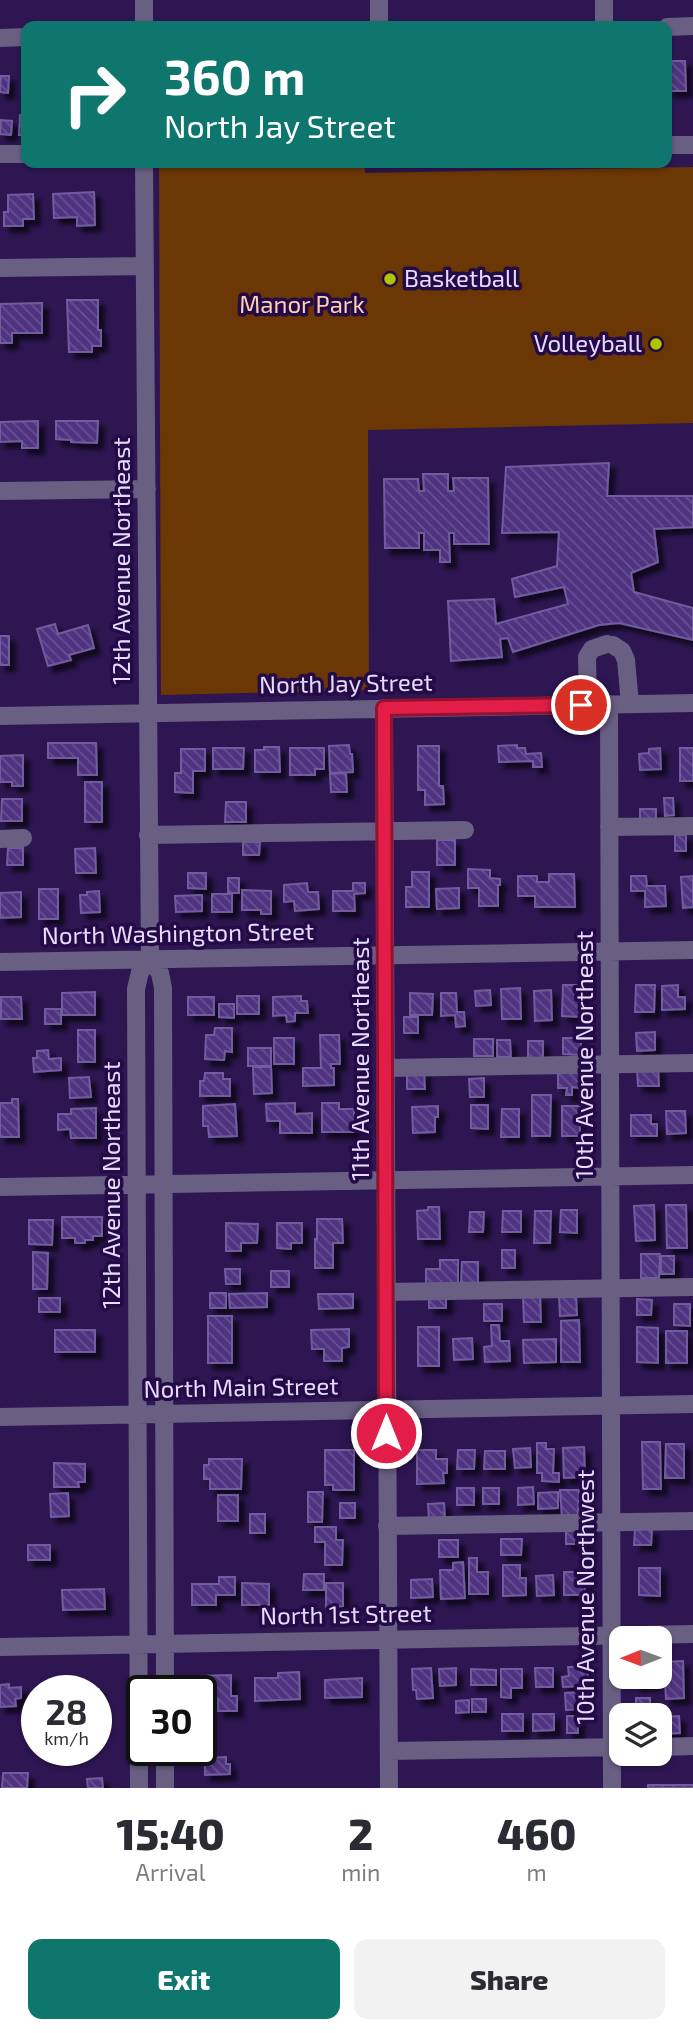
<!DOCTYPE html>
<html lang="en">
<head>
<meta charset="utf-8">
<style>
	body { margin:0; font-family:"Exo 2",sans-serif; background:#f2f2f3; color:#2b2b33; height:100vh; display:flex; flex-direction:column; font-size:26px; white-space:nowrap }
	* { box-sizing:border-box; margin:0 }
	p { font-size:23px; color:#7c7c81 }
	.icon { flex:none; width:38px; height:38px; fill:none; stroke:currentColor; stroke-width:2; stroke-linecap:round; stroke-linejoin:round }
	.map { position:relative; height:1788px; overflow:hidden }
	.side { display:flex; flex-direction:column; background:#fff; flex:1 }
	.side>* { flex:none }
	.guide { position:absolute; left:21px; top:21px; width:651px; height:147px; border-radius:14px; box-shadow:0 2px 5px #0004; background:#0f766e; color:#fff; overflow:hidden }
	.needle { width:46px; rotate:269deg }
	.buttons { position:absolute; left:609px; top:1626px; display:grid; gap:14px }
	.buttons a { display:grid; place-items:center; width:63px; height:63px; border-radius:14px; background:#fff; box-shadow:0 2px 5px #0004; font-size:35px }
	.speed { position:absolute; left:21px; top:1675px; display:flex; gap:14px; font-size:35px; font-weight:700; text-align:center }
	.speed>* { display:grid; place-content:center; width:91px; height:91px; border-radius:50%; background:#fff; box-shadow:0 2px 5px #0004; line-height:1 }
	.speed small { font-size:18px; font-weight:400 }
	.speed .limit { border:4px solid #111; border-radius:10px; background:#fff; color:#111 }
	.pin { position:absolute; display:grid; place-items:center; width:60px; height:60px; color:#fff; margin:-30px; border:4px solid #fff; border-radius:50%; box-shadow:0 2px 7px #0007 }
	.me { position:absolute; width:77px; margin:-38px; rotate:0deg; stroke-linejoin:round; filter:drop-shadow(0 0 5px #0008) }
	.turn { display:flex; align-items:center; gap:24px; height:147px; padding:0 28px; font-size:32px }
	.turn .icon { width:91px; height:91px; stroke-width:2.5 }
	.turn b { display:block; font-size:49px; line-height:60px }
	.eta { display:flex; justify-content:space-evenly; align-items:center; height:119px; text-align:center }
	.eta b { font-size:42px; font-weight:800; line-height:49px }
	.primary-button { display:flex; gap:14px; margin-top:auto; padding:14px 28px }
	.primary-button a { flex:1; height:80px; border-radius:14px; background:#0f766e; color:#fff; font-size:28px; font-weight:800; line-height:80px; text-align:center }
	.primary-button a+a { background:#f2f2f3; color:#2b2b33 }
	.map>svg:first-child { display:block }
	.green { fill:#6b3704 }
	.building { fill:url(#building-back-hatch); stroke:#715c9e; stroke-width:2; filter:url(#shadow) }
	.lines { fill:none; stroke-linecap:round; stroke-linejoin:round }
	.minor { stroke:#695f83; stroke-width:18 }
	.route-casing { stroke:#92132f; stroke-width:18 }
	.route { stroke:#e11d48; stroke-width:12 }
	.poi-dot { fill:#b0c502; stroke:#240a46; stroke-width:2.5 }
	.labels { text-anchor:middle; stroke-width:7; stroke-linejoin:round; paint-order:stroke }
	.poi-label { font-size:24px; fill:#e4dcfa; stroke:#240a46; text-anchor:start }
	.park-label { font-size:24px; fill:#fcd1b4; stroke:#240a46 }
	.street-label { font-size:24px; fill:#e4dcfa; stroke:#240a46 }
</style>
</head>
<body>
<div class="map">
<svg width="693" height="1788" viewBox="0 0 693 1788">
	<defs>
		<pattern id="building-back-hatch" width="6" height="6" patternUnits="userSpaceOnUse" patternTransform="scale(1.75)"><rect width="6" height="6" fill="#4f3380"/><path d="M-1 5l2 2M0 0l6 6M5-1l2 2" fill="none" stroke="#685093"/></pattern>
		<filter id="shadow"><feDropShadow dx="6" dy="6" stdDeviation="2" flood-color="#0009"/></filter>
	</defs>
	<rect width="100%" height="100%" fill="#2d1651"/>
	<path class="green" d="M159,163H364L365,173L693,167V423L368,430L369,690L161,695Z"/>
	<path class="building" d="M668,61H685L686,91H668Z
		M1,76H9L8,93L0,92Z
		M20,115H26V135H19Z
		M1,120L12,121L11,135L0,134Z
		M94,192L95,225L77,226V217L54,218L53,194Z
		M33,194L34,219H23V226H4V212H8V195Z
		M67,300H98V330H101V346H92V352H69Z
		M42,303V333H12V343H0V304Z
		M38,421V448H22V441L0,442V422Z
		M56,421H98L97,443L71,442V440L56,439Z
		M609,463L607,496H693V527L654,529L658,562L631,573L634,592L693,608V640L619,623L599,625L513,652L508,638L500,639L502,657L451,661L448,601L494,599L496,624L568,604L564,587L515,597L512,579L557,566L559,532L502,533L506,467Z
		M423,474H448V491H454L453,478H488L489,544H454V533H449L450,562H440V550H424V533H419V548H385L384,479H418L419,491H424Z
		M55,624L58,634L88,625L94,648L69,655L71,660L48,666L37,629Z
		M0,636H9V665H0Z
		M48,743H96L97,775H78V758H48Z
		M349,745L350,754H352L353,772L330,773L329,746Z
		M517,745V748H525L526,754L541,753L542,767H533V761L499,762L498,746Z
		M418,746H439V786H443L444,804L425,805V790H418Z
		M264,747H279L280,772H255V750H264Z
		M213,748H244L243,769H213Z
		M290,748H324V769H315V775H290Z
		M660,748L661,769L640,770L639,754L649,753V749Z
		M680,748H693V781H680Z
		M181,749H205V771H193V793L175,792V773H181Z
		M23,755V786H12V782H0V756Z
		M346,773L347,792H331L330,774Z
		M85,782H102V822H85Z
		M664,798H673L674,815L665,816Z
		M2,799H22V821H1Z
		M226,802H246V822H225Z
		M640,809H656V820H640Z
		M675,835H686V851H675Z
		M437,840H455V865H437Z
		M243,842H260L259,855H243Z
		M8,848H23V865H7Z
		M95,848L96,873H76L75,849Z
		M468,869L490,870V878L500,879V885H498V906H479V888H468Z
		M412,872H429V907H406V887H412Z
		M188,873H206V889L188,888Z
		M549,874H574L575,907H535V896H518V876H537V882H549Z
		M631,876H646L647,886H665L666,906L645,907V891H631Z
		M693,876V907L683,908L681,877Z
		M228,878H239V893H228Z
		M307,883L308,892H318L319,909L295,911L294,901L284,902V885Z
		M353,883H365V893L354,894L355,911H333V891H353Z
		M459,888V908L437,909L436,889Z
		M39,889H58V919H39Z
		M242,890L271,891V914H261V910H242Z
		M99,891L100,912L81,913L80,895H87V892Z
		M21,892V917L0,918V893Z
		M212,894H232V912H212Z
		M202,895V911L176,912L175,896Z
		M563,985H582L581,1017L562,1016Z
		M636,985H655L654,1012H635Z
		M678,985V997H685V1009L662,1010V986Z
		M520,988L521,1019H502L501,989Z
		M490,990L491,1005L476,1006L475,991Z
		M551,990L552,1020L535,1021L534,991Z
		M95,992V1015H62V993Z
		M410,993L433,994L432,1015H410Z
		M441,993H456L457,1012H464L465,1026L456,1027L455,1015L441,1016Z
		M237,996H259V1014H237Z
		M301,996V1001H307L308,1013H295V1021L287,1022L286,1015L273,1016V997Z
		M1,997H21L22,1019H1Z
		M188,997H214V1015H188Z
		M219,1004H234V1018L219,1017Z
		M45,1009H61V1024H45Z
		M404,1017H418V1033H404Z
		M215,1028H232V1052L225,1051L224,1060L205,1059L206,1035H214Z
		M78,1030H95V1062H78Z
		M655,1032V1050L637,1051L636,1033Z
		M320,1035H339L340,1064H331V1068H334V1085L303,1086V1068H321Z
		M274,1038H294V1064H274Z
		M563,1038H581V1055L563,1054Z
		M474,1039H493V1056H474Z
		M497,1040H510L511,1057H497Z
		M528,1041H543V1059H528Z
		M248,1048H271V1066H248Z
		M48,1050L49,1059L61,1058V1070L34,1072L33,1058H37V1051Z
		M253,1067H271L272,1093L254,1094Z
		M658,1067L659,1086H638L637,1068Z
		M558,1070H581L580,1088L572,1087V1095H566L567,1088H558Z
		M407,1072H424L425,1089H407Z
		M205,1073H223V1079H230V1096H200V1081H204Z
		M89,1077L91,1097L70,1098L69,1078Z
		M484,1078V1097H470L469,1079Z
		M532,1095H551L550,1136H532Z
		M12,1099H18L19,1137H0V1103H12Z
		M295,1103V1114L312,1113V1133H280V1121H267L266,1104Z
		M322,1103H339V1109H354V1132H322Z
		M235,1104L237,1136L209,1137L208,1126H203V1106Z
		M471,1105H488V1129L471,1128Z
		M438,1106V1117H435V1132L413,1133L412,1107Z
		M562,1106H580V1136H562Z
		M96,1108V1138H71L70,1129L58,1130V1114H71V1109Z
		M502,1109H519V1137H501Z
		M666,1111H685L686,1133L667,1134Z
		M631,1115H651V1124H657V1136H631Z
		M654,1205L655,1240L636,1241L634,1206Z
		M666,1205H686L687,1248H667Z
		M428,1207H439L440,1239H418L417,1211L428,1210Z
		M561,1210H577V1233L560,1232Z
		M503,1211H521V1232H502Z
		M535,1211H551L550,1243H534Z
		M470,1212H484L483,1232H469Z
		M62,1217H102V1236H93V1240H85V1243H75V1238H62Z
		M317,1219H342L343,1243H333V1268H315V1239H317Z
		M29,1220H53L52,1245L29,1244Z
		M226,1223L258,1224L257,1243H241V1251H226Z
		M277,1223H302V1243H291V1249L277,1248Z
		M502,1250H515V1268H502Z
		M33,1252L48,1253L47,1289H33Z
		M641,1254H660L659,1278H641Z
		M661,1256H674V1274H661Z
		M440,1260H458V1284H426V1269H440Z
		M462,1262H478V1284H461Z
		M225,1269H240V1284H226Z
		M271,1271H289V1287H271Z
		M210,1293H226V1308H210Z
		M267,1293V1307L230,1308L229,1294Z
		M318,1294H353V1308L319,1309Z
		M429,1294H446V1308H429Z
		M540,1296L541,1322H524L523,1297Z
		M576,1296L577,1315L560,1316L559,1297Z
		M39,1298H60V1312H39Z
		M637,1299L652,1300L651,1315H637Z
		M484,1304H502V1321H484Z
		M674,1304H690V1326L674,1325Z
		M208,1316H232V1363H208Z
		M579,1320L580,1362H561V1321Z
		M491,1325H499L500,1341H509L510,1361L485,1362L484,1347L492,1346Z
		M418,1327H439V1366H418Z
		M637,1327L658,1328V1363L637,1362Z
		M349,1329V1347L342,1348V1361H324V1349H312L311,1330Z
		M55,1330H95V1352H55Z
		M666,1331H687V1363H666Z
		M472,1338L473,1359L454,1360L453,1339Z
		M556,1339V1362L524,1363L523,1340Z
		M642,1442H660L661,1489H643Z
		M537,1443H546V1449H554L553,1473H559V1482L542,1481V1473H537Z
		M666,1444H684V1478H665Z
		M584,1447L585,1477L564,1478L563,1448Z
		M530,1448L531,1467L515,1468L513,1449Z
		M325,1450H354V1490H333V1485H325Z
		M417,1450H436V1459H447V1473H443L444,1483L417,1484Z
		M458,1450H475L474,1469H457Z
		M485,1451H505V1469H484Z
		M209,1459H242L241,1489H210V1479H204V1465H209Z
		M54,1463L85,1464V1482H78L79,1487H54Z
		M533,1487L534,1504L518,1505V1488Z
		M457,1488H474V1505H457Z
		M483,1488H499V1504H483Z
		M560,1490H579L578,1516H562Z
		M308,1492H323L322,1522H308Z
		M558,1492V1508L538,1509V1493Z
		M68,1493L69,1516L51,1517L50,1494Z
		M218,1495H238V1521H218Z
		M340,1503H355V1518H340Z
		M444,1503L445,1520H429L428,1504Z
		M250,1514H265V1533H250Z
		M315,1527H336V1540H343L342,1565H325V1542H315Z
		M566,1528H587V1544H566Z
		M635,1529H652L651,1545H634Z
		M501,1539H522L521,1555H501Z
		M439,1540H458V1557H439Z
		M28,1545H50V1560H28Z
		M469,1558H477V1572H488V1594H469Z
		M463,1562L465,1598L441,1599L440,1570H453V1563Z
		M503,1565H520V1578H526V1595L503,1596Z
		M639,1568H660V1596L639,1595Z
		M564,1572H585V1595H564Z
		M304,1574H324V1590H303Z
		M553,1575L554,1595L537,1596L536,1576Z
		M219,1577H235V1595H216V1605H192V1584H219Z
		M432,1579L433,1597L411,1598V1580Z
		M242,1583L269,1584V1605H242Z
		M326,1583H343V1606L326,1607Z
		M104,1589L105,1609L63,1610L62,1590Z
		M683,1661L684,1698L666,1699L664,1662Z
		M568,1667H581V1670H588V1686L563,1687L562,1677L569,1676Z
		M431,1668L433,1698L417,1699L416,1690H413L412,1669Z
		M456,1668V1685L440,1686L439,1669Z
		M535,1668H553V1687H536Z
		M471,1669L496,1670V1685H471Z
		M501,1669H522V1688H511V1698L501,1697Z
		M299,1672L300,1699L255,1701V1678H278V1673Z
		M231,1675V1696H237V1711H218V1699H201V1690H197V1676Z
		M635,1676H654V1684L635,1685Z
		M362,1678V1697L325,1698V1680Z
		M9,1684V1688L21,1687V1698L15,1699L16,1706L0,1707V1685Z
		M68,1684H81V1690L99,1689L100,1716H96V1690H68Z
		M581,1692L582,1709L566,1710L565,1693Z
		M636,1698H650V1713H636Z
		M472,1699H486V1712H472Z
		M469,1700V1712L456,1713V1701Z
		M502,1714H523V1731H502Z
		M533,1714H554V1730L533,1731Z
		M567,1716H578V1733H567Z
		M679,1716L680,1733L663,1734V1717Z
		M226,1757V1764H230V1774L205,1775V1758Z
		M3,1773H28L27,1788H2Z
		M102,1778L103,1788H88L87,1779Z
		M648,1785H693V1788H648Z"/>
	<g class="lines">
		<path class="minor" d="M144,0V26
			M379,0V26
			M604,0V26
			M667,27L693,26
			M0,38L26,37
			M667,145H693
			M0,154H26
			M144,163L150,959L160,973L163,988L165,1690
			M0,268L145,266
			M0,491L147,489
			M613,645L622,651L626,660L630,704
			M609,704L612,1788
			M588,705L587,657L592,649L607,644
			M384,708L389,1788
			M0,716L693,703
			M609,827L693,826
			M148,835L465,830
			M0,839L23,838
			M0,962L693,950
			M386,1068L693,1063
			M0,1187L693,1175
			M386,1292L693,1287
			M0,1417L693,1404
			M387,1526L693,1521
			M0,1647L693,1634
			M660,1747L693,1746
			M389,1751L621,1747
			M139,1788L136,989L140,972L150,959
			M165,1788V1750"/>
	</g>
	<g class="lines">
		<defs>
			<path id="route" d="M386,1433L384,708L581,705"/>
		</defs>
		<use href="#route" class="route-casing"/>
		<use href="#route" class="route"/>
	</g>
	<g class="poi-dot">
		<circle cx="390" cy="279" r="7"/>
		<circle cx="656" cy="344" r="7"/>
	</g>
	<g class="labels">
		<g class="poi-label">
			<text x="404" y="287">Basketball</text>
			<text x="642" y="352" text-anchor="end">Volleyball</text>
		</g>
		<g class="park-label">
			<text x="302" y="313">Manor Park</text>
		</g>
		<g class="street-label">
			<text transform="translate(122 561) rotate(-90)" y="8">12th Avenue Northeast</text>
			<text transform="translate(346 684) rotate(-1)" y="8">North Jay Street</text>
			<text transform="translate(178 934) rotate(-1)" y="8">North Washington Street</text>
			<text transform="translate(585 1055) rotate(-90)" y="8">10th Avenue Northeast</text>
			<text transform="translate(361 1059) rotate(-90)" y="8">11th Avenue Northeast</text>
			<text transform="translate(112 1185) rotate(-90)" y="8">12th Avenue Northeast</text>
			<text transform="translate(241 1388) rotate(-1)" y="8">North Main Street</text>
			<text transform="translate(586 1597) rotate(-90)" y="8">10th Avenue Northwest</text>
			<text transform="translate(346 1615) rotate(-1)" y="8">North 1st Street</text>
		</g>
	</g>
</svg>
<div class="buttons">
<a><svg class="needle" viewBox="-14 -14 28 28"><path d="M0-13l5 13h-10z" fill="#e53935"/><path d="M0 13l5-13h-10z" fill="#7c7c81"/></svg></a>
<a><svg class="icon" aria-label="layers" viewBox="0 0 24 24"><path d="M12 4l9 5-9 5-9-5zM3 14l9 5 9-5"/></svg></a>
</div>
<div class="speed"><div>28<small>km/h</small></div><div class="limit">30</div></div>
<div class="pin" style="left:581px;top:705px;background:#d93025"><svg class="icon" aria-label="arrive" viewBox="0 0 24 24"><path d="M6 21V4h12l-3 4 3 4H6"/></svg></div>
<svg class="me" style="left:386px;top:1433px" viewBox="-20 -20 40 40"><circle r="17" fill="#e11d48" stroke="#fff" stroke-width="3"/><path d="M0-11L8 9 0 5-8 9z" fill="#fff"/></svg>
<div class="guide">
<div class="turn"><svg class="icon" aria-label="right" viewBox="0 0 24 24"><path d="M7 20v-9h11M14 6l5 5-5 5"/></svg><div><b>360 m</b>North Jay Street</div></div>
</div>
</div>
<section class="side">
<div class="eta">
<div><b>15:40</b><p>Arrival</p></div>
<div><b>2</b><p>min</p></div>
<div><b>460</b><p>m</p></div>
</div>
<div class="primary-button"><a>Exit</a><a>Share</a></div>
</section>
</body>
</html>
